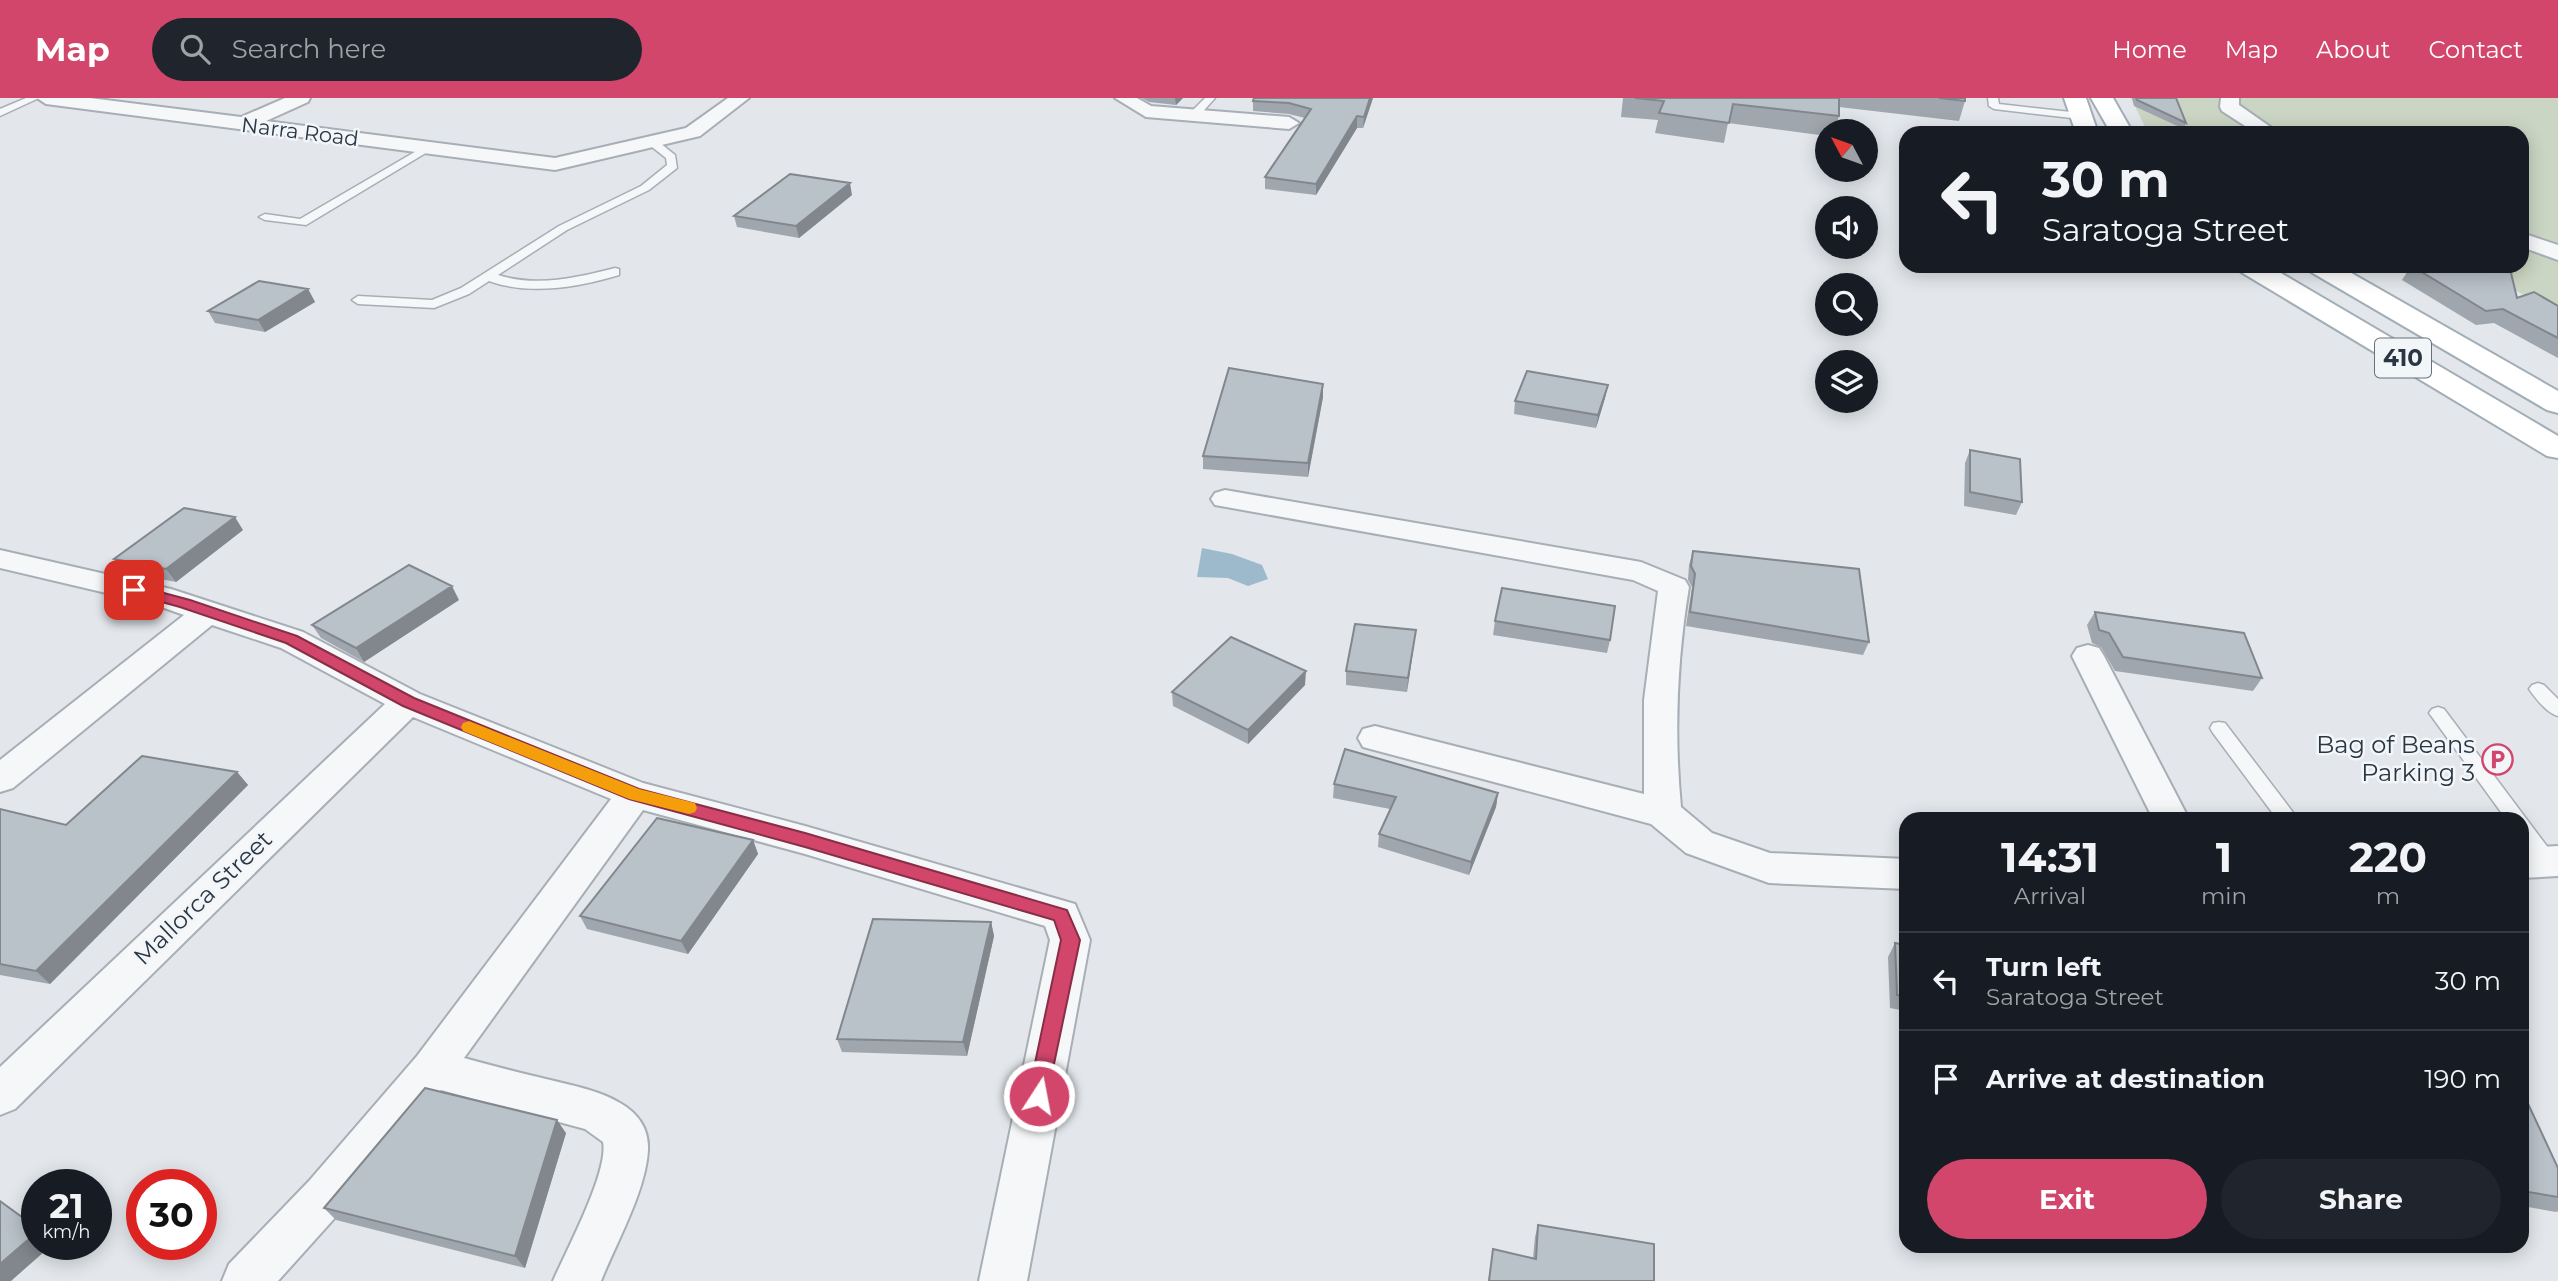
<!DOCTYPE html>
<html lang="en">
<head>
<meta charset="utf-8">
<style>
	body { margin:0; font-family:Montserrat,sans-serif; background:#20242c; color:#f1f3f6; height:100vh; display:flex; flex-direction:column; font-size:26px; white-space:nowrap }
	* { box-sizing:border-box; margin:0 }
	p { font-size:23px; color:#9ea1a6 }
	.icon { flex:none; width:38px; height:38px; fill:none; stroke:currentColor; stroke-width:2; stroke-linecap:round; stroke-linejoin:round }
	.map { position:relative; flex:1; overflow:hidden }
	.sheet { position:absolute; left:1899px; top:714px; width:630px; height:441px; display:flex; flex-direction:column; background:#171b24; border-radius:21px; box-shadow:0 4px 18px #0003 }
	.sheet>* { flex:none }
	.top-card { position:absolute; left:1899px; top:28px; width:630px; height:147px; border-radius:21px; box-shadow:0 4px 18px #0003; background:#171b24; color:#f1f3f6; overflow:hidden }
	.needle { width:46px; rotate:311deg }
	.controls { position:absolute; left:1815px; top:21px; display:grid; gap:14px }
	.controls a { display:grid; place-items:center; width:63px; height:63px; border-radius:50%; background:#171b24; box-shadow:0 4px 18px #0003; font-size:35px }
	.speed { position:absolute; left:21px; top:1071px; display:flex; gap:14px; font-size:35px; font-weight:700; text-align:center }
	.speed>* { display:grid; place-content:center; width:91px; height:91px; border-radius:50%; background:#171b24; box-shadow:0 4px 18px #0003; line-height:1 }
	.speed small { font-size:18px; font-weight:400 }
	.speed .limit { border:10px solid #d22; background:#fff; color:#111 }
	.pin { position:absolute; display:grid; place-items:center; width:60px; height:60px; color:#fff; margin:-30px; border-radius:14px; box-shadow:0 4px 10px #0006 }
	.me { position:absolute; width:77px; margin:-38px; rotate:11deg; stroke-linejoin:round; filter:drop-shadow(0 0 5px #0008) }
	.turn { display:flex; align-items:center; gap:24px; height:147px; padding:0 28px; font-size:32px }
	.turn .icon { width:91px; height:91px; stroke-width:2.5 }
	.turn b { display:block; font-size:49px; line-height:60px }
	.eta { display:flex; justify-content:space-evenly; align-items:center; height:119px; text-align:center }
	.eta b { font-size:42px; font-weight:700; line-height:49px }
	.button { display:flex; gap:14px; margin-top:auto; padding:14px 28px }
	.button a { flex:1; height:80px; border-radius:42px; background:#d2466b; color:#fff; font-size:28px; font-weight:700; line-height:80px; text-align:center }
	.button a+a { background:#20242c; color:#f1f3f6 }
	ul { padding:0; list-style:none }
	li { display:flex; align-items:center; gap:21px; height:98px; padding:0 28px; border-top:2px solid #363941 }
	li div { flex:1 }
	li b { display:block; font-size:26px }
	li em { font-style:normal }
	header { display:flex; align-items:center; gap:42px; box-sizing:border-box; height:98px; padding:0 35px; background:#d2466b; color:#fff }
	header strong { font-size:33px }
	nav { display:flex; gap:38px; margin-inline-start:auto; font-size:24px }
	.search { width:490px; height:63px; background:#20242c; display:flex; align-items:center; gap:18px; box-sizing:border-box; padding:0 24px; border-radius:38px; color:#9ea1a6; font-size:26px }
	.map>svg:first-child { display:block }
	.green { fill:#cad5c3 }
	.water { fill:#9db9cc }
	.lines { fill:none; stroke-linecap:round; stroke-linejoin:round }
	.lane-casing { stroke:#a8aeb6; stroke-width:3 }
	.street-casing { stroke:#a8aeb6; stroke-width:4 }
	.primary-casing { stroke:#a1adb7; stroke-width:4 }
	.lane { fill:#f5f7f9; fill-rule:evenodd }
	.street { fill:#f5f7f9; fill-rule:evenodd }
	.primary { fill:#fff; fill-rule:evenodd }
	.wall { fill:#9fa6ad }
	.shaded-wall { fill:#82878d }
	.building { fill:#b9c1c9; stroke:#82878d; stroke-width:2 }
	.route { fill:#d2466b; stroke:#882e46; stroke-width:2 }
	.slow { fill:#f59e0b }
	.labels { text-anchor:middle; stroke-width:5; stroke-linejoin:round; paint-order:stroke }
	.far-street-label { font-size:21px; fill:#2a3644; stroke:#f2f6f8 }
	.shield { fill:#f2f6f8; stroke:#66707a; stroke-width:2 }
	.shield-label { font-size:23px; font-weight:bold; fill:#2a3644 }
	.poi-label { font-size:24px; fill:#2a3644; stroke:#f2f6f8; text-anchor:end }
	.street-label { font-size:24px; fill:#2a3644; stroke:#f2f6f8 }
</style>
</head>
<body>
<header>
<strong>Map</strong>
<div class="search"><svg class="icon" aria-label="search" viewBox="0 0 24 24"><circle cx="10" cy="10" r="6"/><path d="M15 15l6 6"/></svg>Search here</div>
<nav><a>Home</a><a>Map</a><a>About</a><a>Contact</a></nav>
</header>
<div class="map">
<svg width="2558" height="1183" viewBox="0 0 2558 1183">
	<rect width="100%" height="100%" fill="#e3e7eb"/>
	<path class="green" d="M2131,0H2558V214L2467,168H2522V35H2148Z"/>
	<path class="water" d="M1202,450L1232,456L1262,467L1268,481L1248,488L1228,480L1197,479Z"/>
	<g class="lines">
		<defs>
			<path id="lane" d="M26,0H39L0,18V11Z
				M1205,0H1215L1198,19H1190V15Z
				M1988,0H1998L1999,6L2080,15L2085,18L2080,21L1994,11L1989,8Z
				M647,41H655L675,57L677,70L649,92L567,132L498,177C537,189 576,180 615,170L619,171V177C579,189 530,198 489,183L469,196L434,210L358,206L352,202L358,198L432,202L461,190L559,128L641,88L667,67L666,60L647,45Z
				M425,48L434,50L306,127L265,122L259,119L265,116L300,121Z
				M2538,585L2544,587L2558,601V618C2547,615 2536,601 2529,591L2532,587Z
				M2438,609L2444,611L2555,759L2558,764L2555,769C2541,774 2528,757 2523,744C2520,738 2522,728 2522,721H2506L2432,619L2429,615L2432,611Z
				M2219,624L2225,625L2298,721H2277L2213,635L2210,630L2213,625Z"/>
			<path id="street" d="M37,0H90L241,19L285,0H310L308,4L266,23L555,60L686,30L728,0H749L700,38L555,72L46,6Z
				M1115,0H1137L1151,8L1289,19L1299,25L1289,31L1146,19Z
				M2221,0H2239V7L2279,35H2256L2222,13L2220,9Z
				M2522,135L2558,147V162L2522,149Z
				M1225,392L1641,464L1685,482L1689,489C1677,562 1674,635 1681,709L1712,735L1770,755L1906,761V791L1769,785L1686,755L1651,726L1363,649L1358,640L1363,631L1375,628L1644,696V602L1658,493L1633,482L1215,407L1211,401L1215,395Z
				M0,452L171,491L303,534L420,596L643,685L805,728L1075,806L1090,842L1027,1183H979L1050,842L1045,828L805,756L643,712L464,960C490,967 516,974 542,980C580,990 651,999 648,1052C646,1093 616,1145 601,1183H553C566,1153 609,1073 603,1044L585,1031L441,992L341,1113L278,1183H222L229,1166L309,1083L417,958L611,701L413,619L15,1011L0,1017V969L385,606L281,550L212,527L13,690L0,694V662L184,517L153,506L0,470Z
				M2088,547L2099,550L2104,558L2189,721H2153L2072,558L2077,550Z
				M2558,748V778L2522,780V750Z"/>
			<path id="primary" d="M2064,0H2086L2098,35H2076Z
				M2091,0H2113L2133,35H2111Z
				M2237,168H2269L2558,338V360L2547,358L2241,174Z
				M2307,168H2339L2558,293V315L2547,312L2311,174Z"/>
		</defs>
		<use href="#lane" class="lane-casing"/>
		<use href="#street" class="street-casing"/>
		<use href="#primary" class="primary-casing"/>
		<use href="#lane" class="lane"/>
		<use href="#street" class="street"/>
		<use href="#primary" class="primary"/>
	</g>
	<path class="wall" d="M1142,0H1183L1176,7L1149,4Z
		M1373,0L1363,30H1357L1316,97L1265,91V79L1305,20L1289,16L1253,13V3Z
		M1623,0H1965V3L1959,23L1839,9V18L1835,33H1827V38L1728,25L1724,45L1655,35L1658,22L1621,19Z
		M2132,0H2176L2186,25L2184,31L2134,8Z
		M852,97L799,140L737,129L734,118Z
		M2411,168L2517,200L2558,208V260L2494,225L2476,227L2402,182Z
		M308,191L315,204L265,234L215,225L208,213Z
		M1608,287L1605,300L1596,330L1514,316L1515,303Z
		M1323,299L1308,379L1203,371V358Z
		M1970,352L2022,404L2016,417L1964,408L1965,365Z
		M243,432L176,484L124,474L114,461Z
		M1693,453L1869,544L1863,557L1686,528L1692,489L1688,482L1689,467Z
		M459,502L364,564L321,540L312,527Z
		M2095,514L2262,580L2253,593L2115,573L2101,549L2092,545L2087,527Z
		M1495,523L1610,542L1607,555L1493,537Z
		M1416,532L1407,594L1346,587V573Z
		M1305,587L1248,646L1173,608L1172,594Z
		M237,674L248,687L50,886L0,877V711L66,727Z
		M1334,686L1498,695L1496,709L1469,777L1378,749L1379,736L1390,711L1333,700Z
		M753,742L758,756L688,856L587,831L580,818Z
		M991,824L994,838L967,958L842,954L837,941Z
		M1895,845L1906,847V913L1890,910L1888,859Z
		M2522,994L2558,1070V1113L2556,1114L2522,1108Z
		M566,1035L525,1170L336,1122L324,1110Z
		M1538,1127L1654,1183H1488L1493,1151L1533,1160L1535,1139Z"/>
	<path class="shaded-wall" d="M1175,0H1183L1176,7Z
		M1370,0H1373L1363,30L1364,19Z
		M1357,18V30L1316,97V86Z
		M850,85L852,97L799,140L796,128Z
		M308,191L315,204L265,234L258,222Z
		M1323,286V299L1308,379V365Z
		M1608,287L1605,300L1596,330L1598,317Z
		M235,419L243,432L176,484L166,471Z
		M452,488L459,502L364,564L356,550Z
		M1416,532L1414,546L1407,594L1408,580Z
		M1306,573L1305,587L1248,646V632Z
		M237,674L248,687L50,886L36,873Z
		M1498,695L1496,709L1469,777L1471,764Z
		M753,742L758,756L688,856L681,843Z
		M991,824L994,838L967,958L963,944Z
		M557,1022L566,1035L525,1170L515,1158Z
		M37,1134V1146H53L11,1183H0V1166Z"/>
	<path class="building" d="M1254,0H1370L1364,19L1357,18L1316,86L1265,79L1311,11L1289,5L1253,3Z
		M1635,0H1839V18L1733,6L1729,25L1659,15L1664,3Z
		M1939,0H1965V3Z
		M2136,0H2176L2186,25L2137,2Z
		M790,76L850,85L796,128L734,118Z
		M2412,168L2501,169L2511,175L2517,200L2534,194L2558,208V240L2503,211L2486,213Z
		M259,183L308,191L258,222L208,213Z
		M1229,270L1323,286L1308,365L1203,358Z
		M1527,273L1608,287L1598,317L1515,303Z
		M1970,352L2020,361L2022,404L1970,394Z
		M184,410L235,419L166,471L114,461Z
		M1693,453L1859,471L1869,544L1690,514L1695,476L1691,468Z
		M409,467L452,488L356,550L312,527Z
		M1502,490L1615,508L1610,542L1495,523Z
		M2095,514L2244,535L2262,580L2123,559L2109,535L2099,532Z
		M1355,526L1416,532L1408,580L1346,573Z
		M1231,539L1306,573L1248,632L1172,594Z
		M1345,651L1498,695L1471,764L1379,736L1396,699L1334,686Z
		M142,658L237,674L36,873L0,866V711L66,727Z
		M657,720L753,742L681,843L580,818Z
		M873,821L991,824L963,944L837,941Z
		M1895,845L1906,847V898L1897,897Z
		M425,990L557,1022L515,1158L324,1110Z
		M2522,994L2523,995L2558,1070V1099L2522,1093Z
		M0,1103L37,1130V1134L0,1166Z
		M1538,1127L1654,1146V1183H1489L1493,1151L1536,1161Z"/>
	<path class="route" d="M134,487L190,502L297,538L414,600L639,691L805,735L1067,812L1080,842L1046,1004L1039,1007L1031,1004L1028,998L1061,842L1054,822L805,749L629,701L403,608L286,545L180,509L128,495L126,492Z"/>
	<path class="slow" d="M469,623L639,691L695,705L697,710L695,714L689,716L629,701L463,633L461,629L463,625Z"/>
	<defs>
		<symbol id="parking-ring" viewBox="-11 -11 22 22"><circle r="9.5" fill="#f2f6f8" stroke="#d2466b" stroke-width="1.5"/><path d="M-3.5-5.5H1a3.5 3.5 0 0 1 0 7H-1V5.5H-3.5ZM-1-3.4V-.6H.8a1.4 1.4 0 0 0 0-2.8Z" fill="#d2466b"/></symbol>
	</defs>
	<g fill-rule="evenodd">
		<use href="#parking-ring" x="2480" y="644" width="35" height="35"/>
	</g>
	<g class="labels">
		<g class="far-street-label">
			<text transform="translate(300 34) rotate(7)" y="7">Narra Road</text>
		</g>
		<rect class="shield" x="2375" y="240.5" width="56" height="39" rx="5"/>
		<g class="shield-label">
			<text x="2403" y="268">410</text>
		</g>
		<g class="poi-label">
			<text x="2475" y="655">Bag of Beans<tspan x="2475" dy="28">Parking 3</tspan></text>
		</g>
		<g class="street-label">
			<text transform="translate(203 800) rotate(-44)" y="8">Mallorca Street</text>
		</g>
	</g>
</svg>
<div class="controls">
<a><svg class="needle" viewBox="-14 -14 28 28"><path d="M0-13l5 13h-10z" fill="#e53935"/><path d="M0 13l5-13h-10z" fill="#9ea1a6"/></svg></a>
<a><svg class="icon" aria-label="sound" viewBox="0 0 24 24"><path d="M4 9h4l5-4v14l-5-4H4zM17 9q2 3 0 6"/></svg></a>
<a><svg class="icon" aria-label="search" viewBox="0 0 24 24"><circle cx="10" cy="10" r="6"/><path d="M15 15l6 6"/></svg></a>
<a><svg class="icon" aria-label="layers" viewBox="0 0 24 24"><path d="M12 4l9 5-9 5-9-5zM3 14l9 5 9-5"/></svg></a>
</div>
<div class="speed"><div>21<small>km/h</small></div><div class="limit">30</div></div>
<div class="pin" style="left:134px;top:492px;background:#d93025"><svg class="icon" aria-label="arrive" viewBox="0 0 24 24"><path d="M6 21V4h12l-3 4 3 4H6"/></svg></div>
<svg class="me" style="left:1039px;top:998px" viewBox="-20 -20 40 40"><circle r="17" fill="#d2466b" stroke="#fff" stroke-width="3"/><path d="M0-11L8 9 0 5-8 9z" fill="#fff"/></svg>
<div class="top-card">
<div class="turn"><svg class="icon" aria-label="left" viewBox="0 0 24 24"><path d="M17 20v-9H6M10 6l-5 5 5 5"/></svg><div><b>30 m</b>Saratoga Street</div></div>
</div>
<section class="sheet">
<div class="eta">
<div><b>14:31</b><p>Arrival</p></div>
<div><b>1</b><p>min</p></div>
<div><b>220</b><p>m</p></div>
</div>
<ul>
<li><svg class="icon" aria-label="left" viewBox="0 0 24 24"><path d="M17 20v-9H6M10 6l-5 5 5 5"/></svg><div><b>Turn left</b><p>Saratoga Street</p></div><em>30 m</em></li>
<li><svg class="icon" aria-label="arrive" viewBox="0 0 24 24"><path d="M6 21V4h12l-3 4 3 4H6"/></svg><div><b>Arrive at destination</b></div><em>190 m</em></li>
</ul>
<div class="button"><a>Exit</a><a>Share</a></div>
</section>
</div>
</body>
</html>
